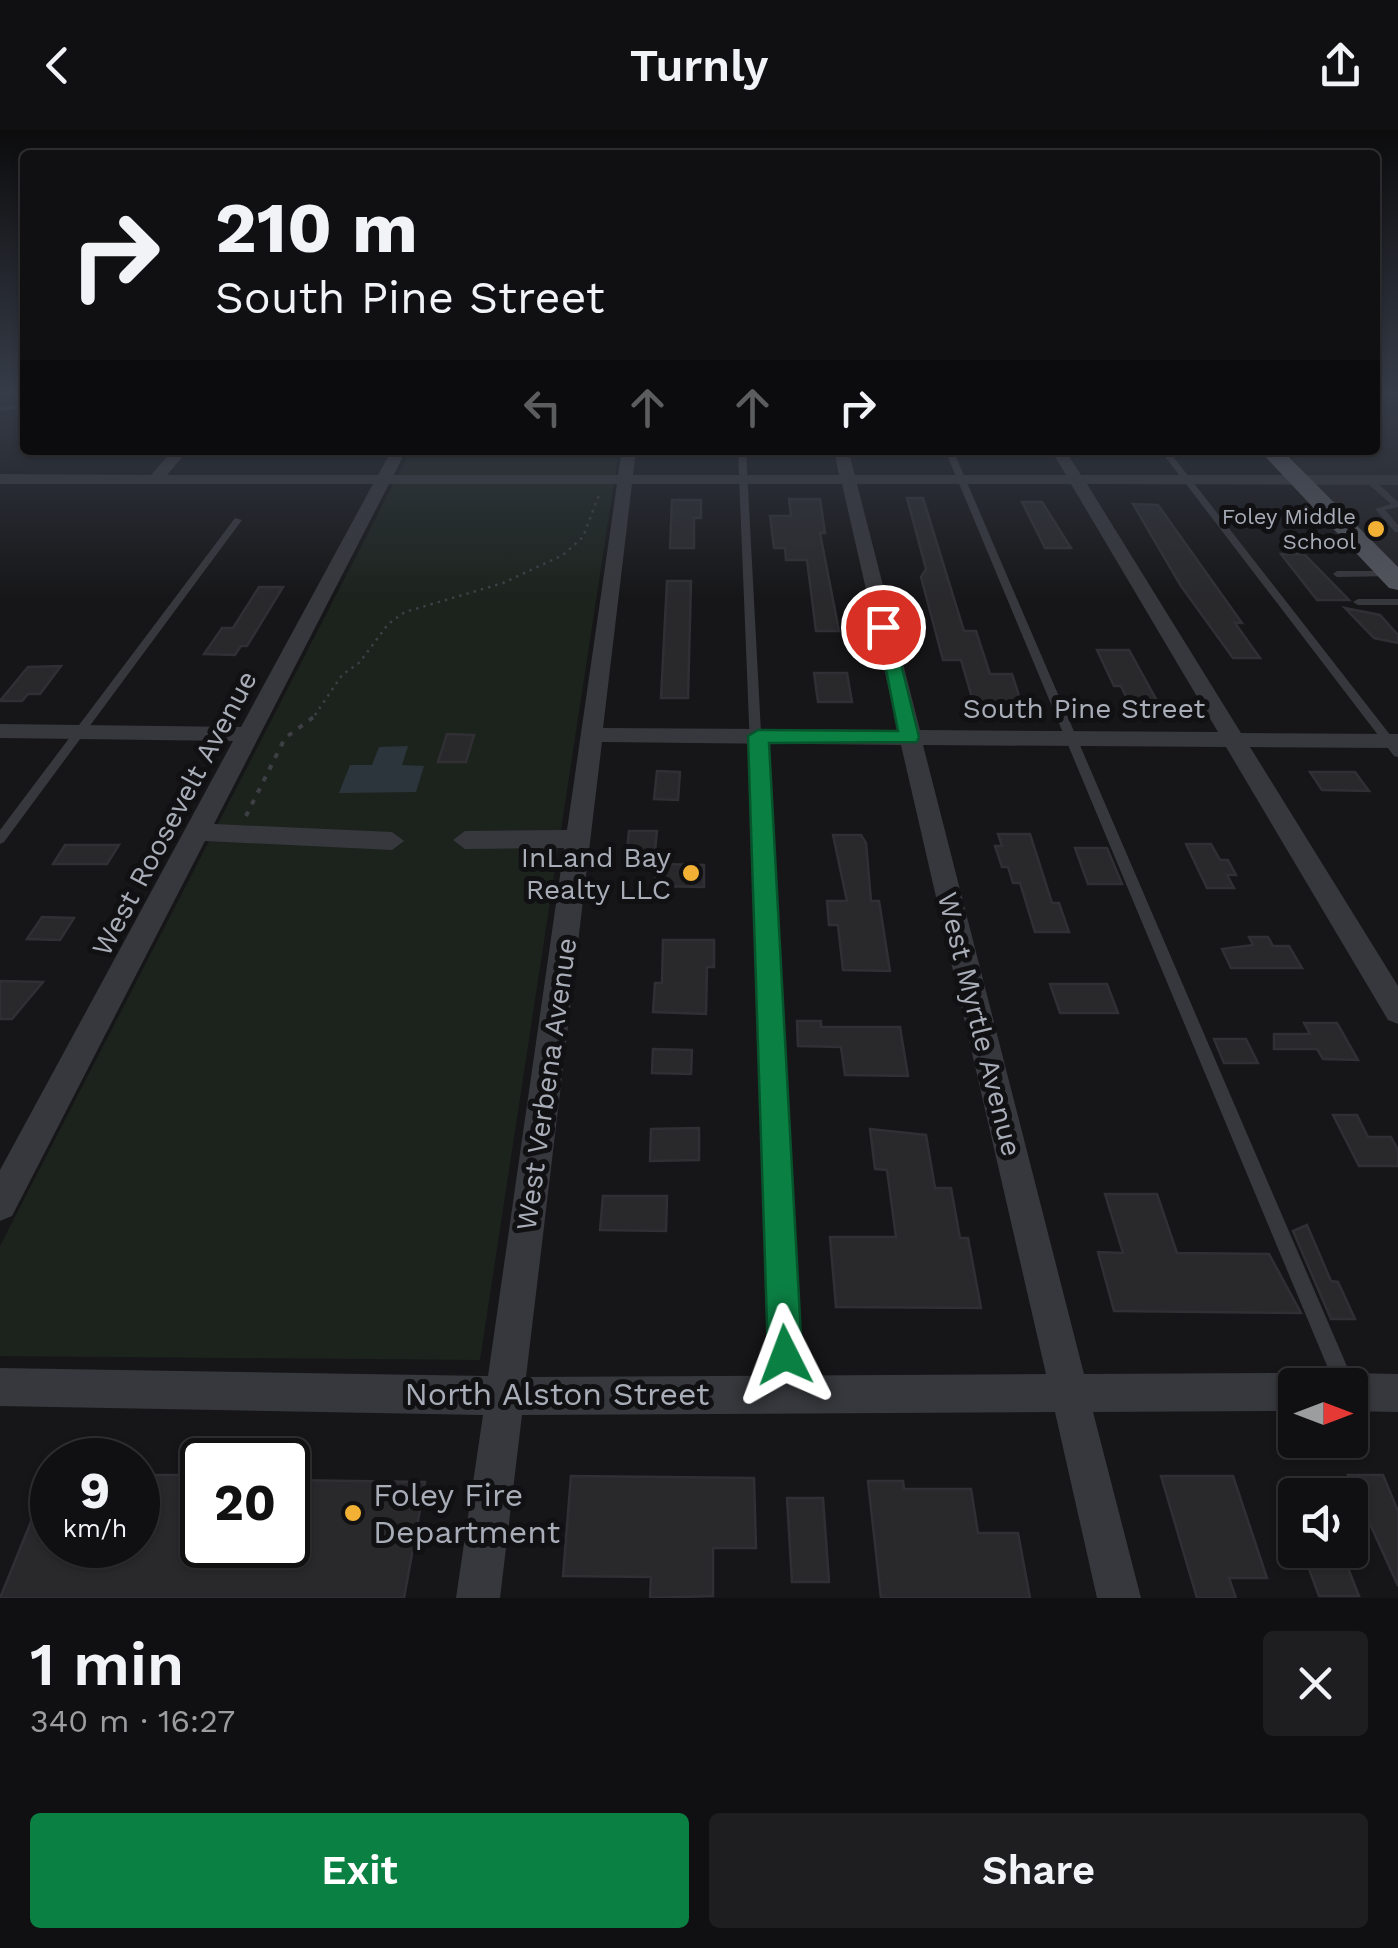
<!DOCTYPE html>
<html lang="en">
<head>
<meta charset="utf-8">
<style>
	body { margin:0; font-family:"Work Sans",sans-serif; background:#1e1e20; color:#f1f3f6; height:100vh; display:flex; flex-direction:column; font-size:38px; white-space:nowrap }
	* { box-sizing:border-box; margin:0 }
	p { font-size:32px; color:#9c9d9f }
	.icon { flex:none; width:55px; height:55px; fill:none; stroke:currentColor; stroke-width:2; stroke-linecap:round; stroke-linejoin:round }
	.map { position:relative; height:1468px; overflow:hidden }
	.sheet { display:flex; flex-direction:column; background:#101012; flex:1 }
	.sheet>* { flex:none }
	.hud { position:absolute; left:20px; top:20px; width:1360px; height:305px; border-radius:10px; box-shadow:0 2px 8px #0004,0 0 0 2px #303032; background:#101012; color:#f1f3f6; overflow:hidden }
	.needle { width:65px; rotate:90deg }
	.buttons { position:absolute; left:1278px; top:1238px; display:grid; gap:20px }
	.buttons a { display:grid; place-items:center; width:90px; height:90px; border-radius:10px; background:#101012; box-shadow:0 2px 8px #0004,0 0 0 2px #303032; font-size:50px }
	.speed { position:absolute; left:30px; top:1308px; display:flex; gap:20px; font-size:50px; font-weight:700; text-align:center }
	.speed>* { display:grid; place-content:center; width:130px; height:130px; border-radius:50%; background:#101012; box-shadow:0 2px 8px #0004,0 0 0 2px #303032; line-height:1 }
	.speed small { font-size:25px; font-weight:400 }
	.speed .limit { border:5px solid #111; border-radius:15px; background:#fff; color:#111 }
	.pin { position:absolute; display:grid; place-items:center; width:85px; height:85px; color:#fff; margin:-42px; border:5px solid #fff; border-radius:50%; box-shadow:0 2px 10px #0007 }
	.me { position:absolute; width:110px; margin:-55px; rotate:357deg; stroke-linejoin:round; filter:drop-shadow(0 0 8px #0008) }
	.turn { display:flex; align-items:center; gap:35px; height:210px; padding:0 30px; font-size:45px }
	.turn .icon { width:130px; height:130px; stroke-width:2.5 }
	.turn b { display:block; font-size:70px; line-height:85px }
	.lanes { display:flex; align-items:center; height:95px; padding:0 30px; background:#0003; justify-content:center; gap:50px; direction:ltr }
	.lanes .off { opacity:.35 }
	.round { display:grid; place-items:center; flex:none; width:105px; height:105px; border-radius:10px; background:#1e1e20 }
	.overview { display:flex; align-items:center; justify-content:space-between; height:170px; padding:0 30px }
	h1 { font-size:60px; font-weight:600; line-height:75px }
	.cta { display:flex; gap:20px; margin-top:auto; padding:20px 30px }
	.cta a { flex:1; height:115px; border-radius:10px; background:#0b8043; color:#fff; font-size:40px; font-weight:600; line-height:115px; text-align:center }
	.cta a+a { background:#1e1e20; color:#f1f3f6 }
	header { display:flex; justify-content:space-between; align-items:center; height:130px; padding:0 30px; background:#101012; font-size:45px; font-weight:600 }
	.map>svg:first-child { display:block }
	.built { fill:#222225 }
	.green { fill:#1c231d }
	.water { fill:#2c353c }
	.building { fill:#29292c; stroke:#303034; stroke-width:2.5 }
	.lines { fill:none; stroke-linecap:round; stroke-linejoin:round }
	.path-far1 { stroke:#3d3f44; stroke-width:2.5; stroke-dasharray:2.5 5; stroke-linecap:butt }
	.path { stroke:#3d3f44; stroke-width:4; stroke-dasharray:5 8; stroke-linecap:butt }
	.lane { fill:#37383d; fill-rule:evenodd }
	.street { fill:#37383d; fill-rule:evenodd }
	.primary { fill:#53555c; fill-rule:evenodd }
	.route { fill:#0b8043; stroke:#07532c; stroke-width:2.5 }
	.poi-dot { fill:#f2b134; stroke:#111113; stroke-width:4 }
	.labels { text-anchor:middle; stroke-width:10; stroke-linejoin:round; paint-order:stroke }
	.far-poi-label { font-size:22px; fill:#a8adb8; stroke:#111113; text-anchor:end }
	.street-label { font-size:28px; fill:#a8adb8; stroke:#111113 }
	.poi-label { font-size:28px; fill:#a8adb8; stroke:#111113; text-anchor:end }
	.near-street-label { font-size:32px; fill:#a8adb8; stroke:#111113 }
	.near-poi-label { font-size:32px; fill:#a8adb8; stroke:#111113; text-anchor:start }
</style>
</head>
<body>
<header><svg class="icon" aria-label="back" viewBox="0 0 24 24"><path d="M15 5l-7 7 7 7"/></svg>Turnly<svg class="icon" aria-label="share" viewBox="0 0 24 24"><path d="M12 15V3M7 8l5-5 5 5M5 13v7h14v-7"/></svg></header>
<div class="map">
<svg width="1398" height="1468" viewBox="0 0 1398 1468">
	<rect width="100%" height="100%" fill="#161618"/>
	<path class="built" d="M1375,264H1398V347H1308L1285,320H1375Z
		M1310,354L1398,355V443Z"/>
	<path class="green" d="M411,320H619L480,1230L0,1226V1116Z"/>
	<path class="water" d="M408,616L402,635L424,636L416,662L339,663L350,635H372L379,617Z"/>
	<path class="building" d="M907,368H923L964,501H976L990,544H1012L1021,572L973,571L961,530H943L921,447L926,439Z
		M789,369H820L825,403H820L839,501H816L807,430H786L785,418H774L770,386H791Z
		M672,370H701V388H694V418H670Z
		M1022,372H1042L1071,418H1045Z
		M1133,374L1158,375L1242,493H1235L1260,528H1233L1181,456Z
		M1281,424H1304L1349,470H1317Z
		M667,451H691L688,568H661Z
		M259,457H283L247,516H241L235,525L204,524L222,498H233Z
		M1345,478L1380,485L1398,505V513L1374,508Z
		M1097,520H1129L1161,578L1132,579L1121,556H1114Z
		M61,536L40,564H28L22,571H0L28,537Z
		M814,543H847L852,572H818Z
		M447,604L474,605L466,632H438Z
		M657,641L680,642L678,670L654,669Z
		M1310,642H1355L1369,661L1322,660Z
		M629,701H657L655,720H627Z
		M998,704H1030L1052,773H1059L1069,802H1035L1020,753H1013L1008,737H1002L995,716H1002Z
		M833,705H861L866,713L871,771H879L890,841L843,840L838,795H829L827,771H847Z
		M1186,714H1211L1220,730H1228L1236,745H1227L1234,758H1207Z
		M65,715H119L107,734H53Z
		M1075,718H1107L1122,754H1088Z
		M656,734L704,735V757L655,756Z
		M42,787L74,788L60,810L27,809Z
		M1249,807H1268L1273,816H1289L1302,838H1231L1222,819L1253,815Z
		M663,810H714V837H707L706,884L653,882L655,853H662Z
		M0,851L43,852L12,889H0Z
		M1050,854H1107L1118,883H1060Z
		M797,891H821V897H900L908,946L845,945L841,917L798,916Z
		M1304,893H1337L1358,930L1323,929L1317,919H1274V904H1310Z
		M1214,909H1246L1258,933H1224Z
		M653,919L692,920L691,944L652,943Z
		M1333,985H1357L1368,1007H1391L1398,1020V1036H1359Z
		M699,998V1030L650,1031L651,999Z
		M870,999L926,1005L935,1058H951L960,1108H968L981,1178L836,1177L830,1107H896L887,1040L875,1039Z
		M1105,1064H1157L1177,1123L1269,1124L1301,1183L1114,1181L1098,1122L1123,1123Z
		M603,1066H667L666,1101L600,1100Z
		M1307,1095L1331,1151L1338,1152L1355,1189H1331L1293,1101Z
		M52,1340V1415H138V1345H202V1370L189,1415H288V1350L425,1352L404,1468H0Z
		M1348,1345H1383L1398,1381V1456Z
		M571,1346L754,1348L756,1418H713V1466L650,1468L651,1447L563,1446Z
		M1161,1346H1233L1267,1448H1229L1236,1468H1197Z
		M868,1351H903L904,1359H971L978,1403H1018L1030,1468H881Z
		M787,1368H823L829,1452H792Z
		M1302,1420H1341L1359,1466H1319Z"/>
	<g class="lines">
		<path class="path-far1" d="M315,585L342,545L360,532L388,494L405,482L503,453L563,425L583,407L599,365"/>
		<path class="path" d="M246,686L285,608L319,583"/>
		<path class="lane" d="M25,274V278L0,281V277Z
			M738,320H746L796,1261L793,1268L786,1271L779,1268L776,1261Z
			M945,320H953L1352,1248L1355,1255L1352,1262H1350V1255H1335Z
			M1160,320H1168L1398,615V627L1394,626Z
			M1366,348H1372L1398,372V377L1385,380L1398,395V402H1395L1375,379L1391,374L1366,352Z
			M235,388L242,390L4,712L0,714V700Z
			M1390,441L1394,444L1393,446L1337,447L1333,444L1337,441Z
			M1398,469V475H1358L1353,472L1358,469Z"/>
		<path class="street" d="M173,320H188L167,345H378L392,320H406L394,345H618L622,320H636L633,345H839L834,320H848L855,345H1066L1051,320H1065L1081,345H1398V355L1087,354L1241,603L1398,604V618L1250,617L1398,856V894L1388,890L1226,617L923,615L1084,1244L1295,1243L1309,1248L1311,1255H1295V1281L1093,1282L1141,1468H1097L1055,1282L522,1285L500,1468H456L483,1285L0,1276V1238L488,1246L564,718L465,719L453,710L465,701L567,700L617,354H389L214,694L392,702L404,711L392,720L205,711L12,1086L0,1091V1040L233,611L0,608V594L241,597L373,354H0V344L151,345ZM632,354H842L898,600L603,598ZM857,354H1071L1218,602L920,600ZM602,612L901,615L1046,1244L526,1247Z
			M1350,1243L1398,1244V1282L1350,1281V1255H1334L1336,1248Z"/>
		<path class="primary" d="M1259,320H1282L1398,437V460L1389,458Z"/>
	</g>
	<linearGradient id="sky" x2="0" y2="1"><stop stop-color="#0c0c0d"/><stop offset="0.56" stop-color="#363c48"/><stop offset="1" stop-color="#363c48" stop-opacity="0"/></linearGradient>
	<rect width="1398" height="470" fill="url(#sky)"/>
	<path class="route" d="M877,493L892,497L919,607L917,612L769,613L802,1225L797,1237L785,1242L773,1237L768,1225L748,606L758,600L898,601Z"/>
	<g class="poi-dot">
		<circle cx="1376" cy="399" r="10"/>
		<circle cx="691" cy="743" r="10"/>
		<circle cx="353" cy="1383" r="10"/>
	</g>
	<g class="labels">
		<g class="far-poi-label">
			<text x="1356" y="394">Foley Middle<tspan x="1356" dy="25">School</tspan></text>
		</g>
		<g class="street-label">
			<text x="1084" y="588">South Pine Street</text>
			<text transform="translate(174 683) rotate(-62)" y="10">West Roosevelt Avenue</text>
			<text transform="translate(980 894) rotate(76)" y="10">West Myrtle Avenue</text>
			<text transform="translate(546 954) rotate(-82)" y="10">West Verbena Avenue</text>
		</g>
		<g class="poi-label">
			<text x="671" y="737">InLand Bay<tspan x="671" dy="32">Realty LLC</tspan></text>
		</g>
		<g class="near-street-label">
			<text x="557" y="1275">North Alston Street</text>
		</g>
		<g class="near-poi-label">
			<text x="373" y="1376">Foley Fire<tspan x="373" dy="37">Department</tspan></text>
		</g>
	</g>
</svg>
<div class="buttons">
<a><svg class="needle" viewBox="-14 -14 28 28"><path d="M0-13l5 13h-10z" fill="#e53935"/><path d="M0 13l5-13h-10z" fill="#9c9d9f"/></svg></a>
<a><svg class="icon" aria-label="sound" viewBox="0 0 24 24"><path d="M4 9h4l5-4v14l-5-4H4zM17 9q2 3 0 6"/></svg></a>
</div>
<div class="speed"><div>9<small>km/h</small></div><div class="limit">20</div></div>
<div class="pin" style="left:883px;top:497px;background:#d93025"><svg class="icon" aria-label="arrive" viewBox="0 0 24 24"><path d="M6 21V4h12l-3 4 3 4H6"/></svg></div>
<svg class="me" style="left:785px;top:1225px" viewBox="-20 -20 40 40"><path d="M0-17L14 15 0 8-14 15z" fill="#0b8043" stroke="#fff" stroke-width="4"/></svg>
<div class="hud">
<div class="turn"><svg class="icon" aria-label="right" viewBox="0 0 24 24"><path d="M7 20v-9h11M14 6l5 5-5 5"/></svg><div><b>210 m</b>South Pine Street</div></div>
<div class="lanes"><svg class="icon off" aria-label="left" viewBox="0 0 24 24"><path d="M17 20v-9H6M10 6l-5 5 5 5"/></svg><svg class="icon off" aria-label="ahead" viewBox="0 0 24 24"><path d="M12 20V5M6 11l6-6 6 6"/></svg><svg class="icon off" aria-label="ahead" viewBox="0 0 24 24"><path d="M12 20V5M6 11l6-6 6 6"/></svg><svg class="icon" aria-label="right" viewBox="0 0 24 24"><path d="M7 20v-9h11M14 6l5 5-5 5"/></svg></div>
</div>
</div>
<section class="sheet">
<div class="overview"><div><h1>1 min</h1><p>340 m · 16:27</p></div><a class="round"><svg class="icon" aria-label="close" viewBox="0 0 24 24"><path d="M6 6l12 12M18 6L6 18"/></svg></a></div>
<div class="cta"><a>Exit</a><a>Share</a></div>
</section>
</body>
</html>
